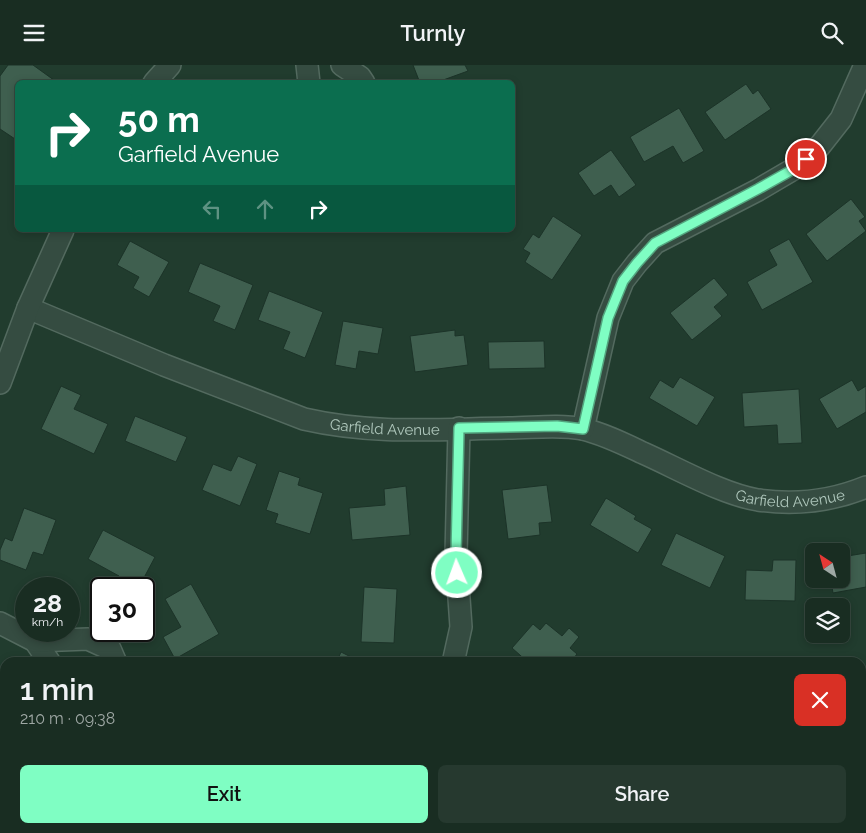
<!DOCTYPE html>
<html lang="en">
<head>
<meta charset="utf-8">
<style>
	body { margin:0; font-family:Raleway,sans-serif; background:#26392f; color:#f1f3f6; height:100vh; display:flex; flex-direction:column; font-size:19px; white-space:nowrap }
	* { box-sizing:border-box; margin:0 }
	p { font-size:16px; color:#9fa8a5 }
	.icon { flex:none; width:28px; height:28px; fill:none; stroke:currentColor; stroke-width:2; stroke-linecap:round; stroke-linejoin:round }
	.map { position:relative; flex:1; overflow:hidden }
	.drawer { position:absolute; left:0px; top:592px; width:866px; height:176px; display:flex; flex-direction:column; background:#192d22; border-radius:15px 15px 0 0; box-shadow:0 2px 8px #0003,0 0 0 1px #374940 }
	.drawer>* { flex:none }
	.guide { position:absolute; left:15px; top:15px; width:500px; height:152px; border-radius:8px; box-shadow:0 2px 8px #0003,0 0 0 1px #374940; background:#0b6e4f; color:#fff; overflow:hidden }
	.needle { width:32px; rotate:324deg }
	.tools { position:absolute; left:805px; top:478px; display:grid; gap:10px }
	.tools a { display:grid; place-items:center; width:45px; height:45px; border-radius:8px; background:#192d22; box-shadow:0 2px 8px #0003,0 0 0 1px #374940; font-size:25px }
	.speed { position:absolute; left:15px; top:512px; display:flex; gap:10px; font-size:25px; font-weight:700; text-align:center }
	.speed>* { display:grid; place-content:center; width:65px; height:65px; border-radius:50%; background:#192d22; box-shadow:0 2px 8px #0003,0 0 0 1px #374940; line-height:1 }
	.speed small { font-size:12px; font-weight:400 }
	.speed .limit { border:2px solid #111; border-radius:8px; background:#fff; color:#111 }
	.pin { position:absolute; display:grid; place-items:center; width:42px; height:42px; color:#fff; margin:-21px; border:2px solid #fff; border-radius:50%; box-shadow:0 1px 5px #0007 }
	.me { position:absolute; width:55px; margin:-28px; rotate:358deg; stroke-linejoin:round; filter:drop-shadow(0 0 4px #0008) }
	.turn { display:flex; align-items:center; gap:18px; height:105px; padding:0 20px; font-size:22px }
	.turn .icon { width:65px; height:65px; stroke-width:2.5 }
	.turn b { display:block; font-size:35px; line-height:42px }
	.lanes { display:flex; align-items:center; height:48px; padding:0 20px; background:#0003; justify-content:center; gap:25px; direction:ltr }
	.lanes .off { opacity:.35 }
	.round { display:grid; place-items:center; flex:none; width:52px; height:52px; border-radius:8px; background:#26392f }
	.headline { display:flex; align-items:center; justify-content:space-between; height:85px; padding:0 20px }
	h1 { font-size:30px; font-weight:600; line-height:38px }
	.action { display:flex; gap:10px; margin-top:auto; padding:10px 20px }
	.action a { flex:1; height:58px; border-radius:8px; background:#7ffec3; color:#111; font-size:20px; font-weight:600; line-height:58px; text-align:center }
	.action a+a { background:#26392f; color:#f1f3f6 }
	header { display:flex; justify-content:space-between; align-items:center; height:65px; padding:0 20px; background:#192d22; font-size:22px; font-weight:600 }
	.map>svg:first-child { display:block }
	.building { fill:#3f5f4f; stroke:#1c3328 }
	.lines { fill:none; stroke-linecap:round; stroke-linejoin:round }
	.street-casing { stroke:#536a5f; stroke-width:24 }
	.street { stroke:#354c41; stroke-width:21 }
	.route-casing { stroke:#53a57f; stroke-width:12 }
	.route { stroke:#7ffec3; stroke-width:9 }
	.labels { text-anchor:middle; stroke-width:4; stroke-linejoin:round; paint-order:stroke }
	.street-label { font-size:15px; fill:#b0c8bd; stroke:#1a3126 }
</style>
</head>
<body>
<header><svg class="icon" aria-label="menu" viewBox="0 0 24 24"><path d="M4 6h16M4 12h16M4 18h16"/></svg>Turnly<svg class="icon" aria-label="search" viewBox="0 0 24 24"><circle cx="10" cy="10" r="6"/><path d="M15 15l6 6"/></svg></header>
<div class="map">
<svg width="866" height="768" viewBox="0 0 866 768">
	<rect width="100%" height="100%" fill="#213c2e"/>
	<path class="building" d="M8,0H33L58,18H18V76L0,64V11Z
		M413,0H465L468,6L435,18H420Z
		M746,19L753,29L758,25L771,44L725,75L705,47Z
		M679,43L704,86L683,98L673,81L644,97L630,72Z
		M611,85L636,120L619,132L611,120L594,131L578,108Z
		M851,134L865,152L859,156L866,166L827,196L806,169Z
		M553,151L582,170L552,215L525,197L530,188L523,184L533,169L539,173Z
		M789,174L813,217L762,245L747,217L777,200L769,185Z
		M130,176L169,197L149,232L133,223L139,212L117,200Z
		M200,198L253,220L235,265L213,256L220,241L188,227Z
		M714,213L728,230L714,242L722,251L692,275L670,248Z
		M269,226L323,247L305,293L283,284L290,267L258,255Z
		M343,256L383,263L378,289L359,286L356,304L335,300Z
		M455,265V271L464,270L468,300L415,307L410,271Z
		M544,276L545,303L489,304L488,277Z
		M680,312L715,332L697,361L649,333L660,315L673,323Z
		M852,315L858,326L866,321V347L837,364L819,334Z
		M61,321L81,330L74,344L108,359L94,389L41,364Z
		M799,324L802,378L778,379L777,360L744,362L742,328Z
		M135,351L187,372L176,397L125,376Z
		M238,391L257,399L240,441L202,425L213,399L231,406Z
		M279,406L300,413L298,420L323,428L310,469L275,458L278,449L266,445Z
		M547,420L552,457L539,458L540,470L508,474L502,425Z
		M406,421L410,470L352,475L349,443L385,440L384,424Z
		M606,433L636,451L634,454L652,464L638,488L590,460Z
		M24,443L56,455L43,490L33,487L26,505L0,495V485L5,473L12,476Z
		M103,465L155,492L138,524H112L119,511L88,494Z
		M676,468L725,491L710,523L661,500Z
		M866,488V522L833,528L831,516L824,517L823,514H841V492Z
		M773,495H796L795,536L745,535L746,505L772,506Z
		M191,519L219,569L175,594L163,572L181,562L165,534Z
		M364,522L397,524L394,578L361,577Z
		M546,558L562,571L569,563L579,572L570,583L577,589L570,598H529L512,583L533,559L540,565Z
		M341,587L363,598H336Z
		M866,663V725L861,718V666Z
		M241,764H292L286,768H244Z
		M716,764H751L754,768H719Z
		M801,764H827L821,768H804Z"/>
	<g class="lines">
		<defs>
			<g id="street">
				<path d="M307,0L309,18"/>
				<path d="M342,0L360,12L364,18"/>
				<path d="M154,18L170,0"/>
				<path id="s1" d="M28,243L164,300L304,354C374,370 438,364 508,363C533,363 558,359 583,364C604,369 624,379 643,388C677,403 722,429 758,435C794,440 832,436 866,422"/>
				<path d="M0,318L28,243L63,165"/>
				<path d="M583,364L608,253L623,216L637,198L655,178L758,125L792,105L806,94L819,82L841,54L865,0"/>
				<path d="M0,558L35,576L50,598"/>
				<path d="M35,576L88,574L110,584L116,598"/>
				<path d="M453,598L461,562L456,490L459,363"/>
				<path d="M624,764L628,768"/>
				<path d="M373,768L377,764"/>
			</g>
		</defs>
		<use href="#street" class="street-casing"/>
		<use href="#street" class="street"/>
	</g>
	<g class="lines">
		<defs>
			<path id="route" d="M457,508L456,490L459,363L557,361L583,364L608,253L623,216L637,198L655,178L758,124L792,105L806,94"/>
		</defs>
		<use href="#route" class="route-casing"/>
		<use href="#route" class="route"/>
	</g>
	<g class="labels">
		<g class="street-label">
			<text dy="5" stroke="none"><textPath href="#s1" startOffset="379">Garfield Avenue</textPath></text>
			<text dy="5" stroke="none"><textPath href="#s1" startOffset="799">Garfield Avenue</textPath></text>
		</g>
	</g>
</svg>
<div class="tools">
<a><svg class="needle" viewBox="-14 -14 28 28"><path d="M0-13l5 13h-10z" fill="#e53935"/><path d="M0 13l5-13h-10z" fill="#9fa8a5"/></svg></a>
<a><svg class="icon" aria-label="layers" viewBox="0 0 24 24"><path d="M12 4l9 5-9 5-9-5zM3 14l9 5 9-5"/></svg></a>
</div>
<div class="speed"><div>28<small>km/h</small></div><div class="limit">30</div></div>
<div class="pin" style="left:806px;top:94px;background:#d93025"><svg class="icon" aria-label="arrive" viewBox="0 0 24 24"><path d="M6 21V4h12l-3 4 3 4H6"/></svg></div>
<svg class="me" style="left:457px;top:508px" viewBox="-20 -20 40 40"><circle r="17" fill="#7ffec3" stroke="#fff" stroke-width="3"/><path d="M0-11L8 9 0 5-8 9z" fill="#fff"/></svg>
<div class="guide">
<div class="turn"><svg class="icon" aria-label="right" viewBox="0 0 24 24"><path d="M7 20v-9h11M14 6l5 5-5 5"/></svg><div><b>50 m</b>Garfield Avenue</div></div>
<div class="lanes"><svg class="icon off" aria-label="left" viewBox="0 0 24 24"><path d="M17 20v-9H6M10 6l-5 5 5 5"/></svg><svg class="icon off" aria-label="ahead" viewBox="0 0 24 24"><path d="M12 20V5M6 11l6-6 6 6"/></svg><svg class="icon" aria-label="right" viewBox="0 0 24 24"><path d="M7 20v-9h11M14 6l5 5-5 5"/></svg></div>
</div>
<section class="drawer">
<div class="headline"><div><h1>1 min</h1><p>210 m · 09:38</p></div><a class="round" style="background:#d93025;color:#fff"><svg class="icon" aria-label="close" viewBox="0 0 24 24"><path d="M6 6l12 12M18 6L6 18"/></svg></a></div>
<div class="action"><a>Exit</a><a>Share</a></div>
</section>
</div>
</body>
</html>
